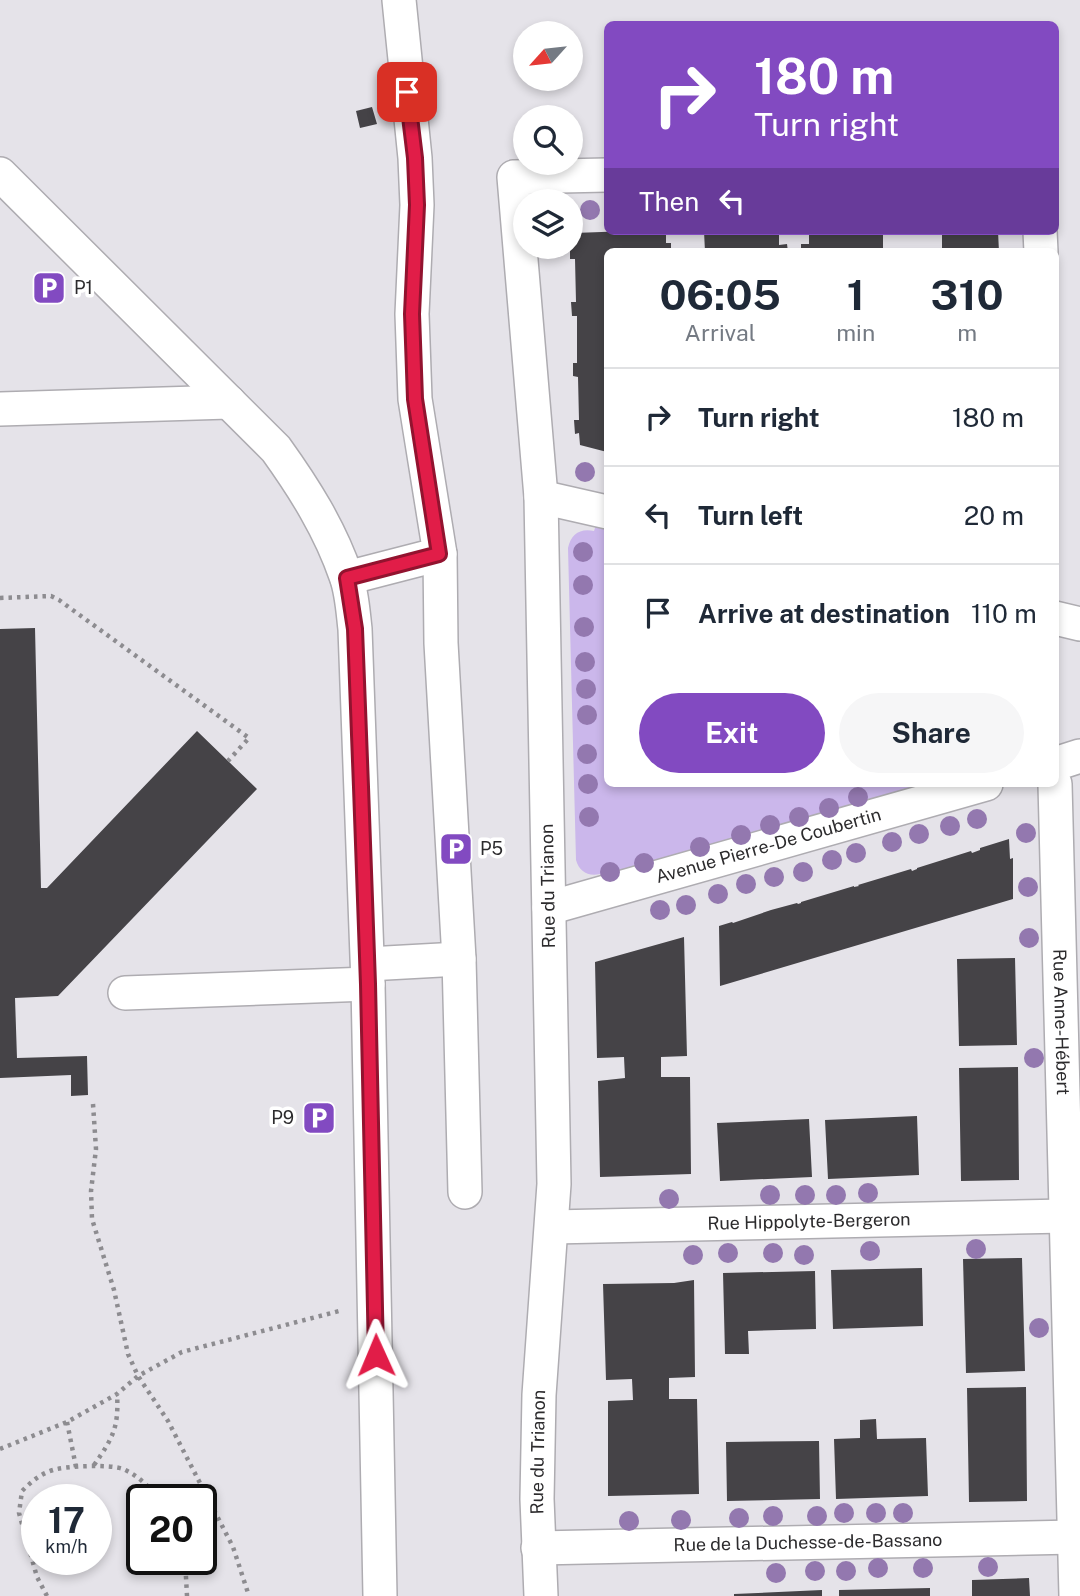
<!DOCTYPE html>
<html lang="en">
<head>
<meta charset="utf-8">
<style>
	body { margin:0; font-family:"Public Sans",sans-serif; background:#f6f6f7; color:#1f2937; height:100vh; display:flex; flex-direction:column; font-size:26px; white-space:nowrap }
	* { box-sizing:border-box; margin:0 }
	p { font-size:23px; color:#747a83 }
	.icon { flex:none; width:38px; height:38px; fill:none; stroke:currentColor; stroke-width:2; stroke-linecap:round; stroke-linejoin:round }
	.map { position:relative; flex:1; overflow:hidden }
	.drawer { position:absolute; left:604px; top:248px; width:455px; height:539px; display:flex; flex-direction:column; background:#fff; border-radius:10px; box-shadow:0 4px 10px #0003 }
	.drawer>* { flex:none }
	.top-card { position:absolute; left:604px; top:21px; width:455px; height:214px; border-radius:10px; box-shadow:0 4px 10px #0003; background:#824ac1; color:#fff; overflow:hidden }
	.needle { width:46px; rotate:243deg }
	.tools { position:absolute; left:513px; top:21px; display:grid; gap:14px }
	.tools a { display:grid; place-items:center; width:70px; height:70px; border-radius:50%; background:#fff; box-shadow:0 4px 10px #0003; font-size:35px }
	.speed { position:absolute; left:21px; top:1484px; display:flex; gap:14px; font-size:35px; font-weight:700; text-align:center }
	.speed>* { display:grid; place-content:center; width:91px; height:91px; border-radius:50%; background:#fff; box-shadow:0 4px 10px #0003; line-height:1 }
	.speed small { font-size:18px; font-weight:400 }
	.speed .limit { border:4px solid #111; border-radius:10px; background:#fff; color:#111 }
	.pin { position:absolute; display:grid; place-items:center; width:60px; height:60px; color:#fff; margin:-30px; border-radius:14px; box-shadow:0 4px 10px #0006 }
	.me { position:absolute; width:77px; margin:-38px; rotate:359deg; stroke-linejoin:round; filter:drop-shadow(0 0 5px #0008) }
	.turn { display:flex; align-items:center; gap:24px; height:147px; padding:0 35px; font-size:32px }
	.turn .icon { width:91px; height:91px; stroke-width:2.5 }
	.turn b { display:block; font-size:49px; line-height:60px }
	.then { display:flex; align-items:center; height:66px; padding:0 35px; background:#0003; gap:14px; font-size:26px }
	.eta { display:flex; justify-content:space-evenly; align-items:center; height:119px; text-align:center }
	.eta b { font-size:42px; font-weight:700; line-height:49px }
	.primary-button { display:flex; gap:14px; margin-top:auto; padding:14px 35px }
	.primary-button a { flex:1; height:80px; border-radius:42px; background:#824ac1; color:#fff; font-size:28px; font-weight:700; line-height:80px; text-align:center }
	.primary-button a+a { background:#f6f6f7; color:#1f2937 }
	ul { padding:0; list-style:none }
	li { display:flex; align-items:center; gap:21px; height:98px; padding:0 35px; border-top:2px solid #e0e1e3 }
	li div { flex:1 }
	li b { display:block; font-size:26px }
	li em { font-style:normal }
	.map>svg:first-child { display:block }
	.green { fill:#cbb7eb }
	.building { fill:#454347 }
	.lines { fill:none; stroke-linecap:round; stroke-linejoin:round }
	.minor-casing { stroke:#aeacb1; stroke-width:36 }
	.path { stroke:#8d8c90; stroke-width:4.5; stroke-dasharray:3.5 5; stroke-linecap:butt }
	.minor { stroke:#fff; stroke-width:33 }
	.tree { fill:#9378af }
	.route-casing { stroke:#92132f; stroke-width:18 }
	.route { stroke:#e11d48; stroke-width:12 }
	.labels { text-anchor:middle; stroke-width:7; stroke-linejoin:round; paint-order:stroke }
	.poi-label { font-size:18px; fill:#2c2b2d; stroke:#fff; text-anchor:start }
	.street-label { font-size:18px; fill:#2c2b2d; stroke:#fff }
</style>
</head>
<body>
<div class="map">
<svg width="1080" height="1596" viewBox="0 0 1080 1596">
	<rect width="100%" height="100%" fill="#e5e3e9"/>
	<path class="green" d="M596,525L607,528V784H927L602,881L600,874C588,877 579,871 576,860L568,548C571,534 580,528 594,531Z"/>
	<path class="building" d="M372,107L377,124L360,128L356,111Z
		M629,231H666V243H671V252H607V452L580,445L579,433L575,434L574,420H579L578,377L573,376V363H577V316H572L571,302H576L575,259H570V247L574,245V233Z
		M704,231H779V245L787,244L788,252H705Z
		M809,231H883V252H801V244H809Z
		M942,231H998L999,252H942Z
		M35,628L41,888H47L197,731L257,789L58,996L15,998L17,1058L87,1056L88,1095L71,1096V1075L0,1078V629Z
		M1009,839L1010,859L1013,858V899L720,986L719,926L732,922L733,923L771,910L797,903L798,904L801,903V902L854,886V887L859,886L858,885L911,869L912,871L917,869V868L971,851L972,853L980,850V848Z
		M684,937L687,1056L661,1057V1077H690L691,1174L600,1177L598,1081L625,1078L624,1057L597,1058L595,962Z
		M1015,958L1017,1045L959,1046L957,959Z
		M1018,1067L1019,1180L961,1181L959,1068Z
		M917,1116L919,1175L828,1179L825,1120Z
		M809,1119L812,1177L720,1181L717,1123Z
		M1022,1258L1025,1371L966,1373L963,1259Z
		M922,1268L923,1326L833,1329L831,1270Z
		M815,1271L816,1329L748,1331L749,1354H725L723,1273Z
		M694,1280L695,1377L669,1378V1399H697L699,1494L608,1496V1401L633,1400L632,1379L606,1380L603,1284L674,1283Z
		M1026,1387L1027,1501L969,1502L967,1388Z
		M876,1419L877,1439L926,1438L928,1496L836,1499L834,1439L860,1438V1420Z
		M819,1441L820,1499L727,1501L726,1442Z
		M1029,1578L1030,1596H972V1580Z
		M930,1588V1596H839V1590Z
		M822,1590V1596H734V1594Z"/>
	<g class="lines">
		<defs>
			<g id="minor">
				<path d="M0,174L276,449C304,488 330,529 346,576C352,592 353,612 355,629L368,984L380,1596"/>
				<path d="M1040,231L1041,252"/>
				<path d="M0,409L229,402"/>
				<path d="M541,497L607,512"/>
				<path d="M440,554L441,643L459,959L465,1192"/>
				<path d="M347,578L440,554L415,399L412,314L417,205L415,158L399,0"/>
				<path d="M1055,618L1080,624"/>
				<path d="M1055,764L1080,756"/>
				<path id="s1" d="M1055,784L1076,1596"/>
				<path id="s2" d="M549,908L986,784"/>
				<path d="M368,964L459,959"/>
				<path d="M125,993L368,984"/>
				<path id="s3" d="M552,1227L1066,1216"/>
				<path id="s4" d="M538,1548L1075,1537"/>
				<path id="s5" d="M541,1596L537,1499L539,1395L554,1184L541,497L514,177L607,175"/>
			</g>
		</defs>
		<use href="#minor" class="minor-casing"/>
		<path class="path" d="M0,598L51,596L59,600L249,738L228,761
			M93,1104L96,1149L91,1191L92,1219L114,1290L128,1354L138,1376L168,1421L233,1547L249,1596
			M67,1422L76,1467
			M0,1449L67,1422L117,1394L138,1376L182,1352L343,1310
			M94,1465C113,1438 119,1427 117,1394
			M185,1559L187,1596
			M47,1596L37,1577L19,1513L22,1491C31,1482 40,1474 53,1470C66,1466 110,1464 123,1469C139,1476 149,1487 160,1500"/>
		<use href="#minor" class="minor"/>
	</g>
	<g class="tree">
		<circle cx="590" cy="210" r="10"/>
		<circle cx="585" cy="472" r="10"/>
		<circle cx="583" cy="552" r="10"/>
		<circle cx="583" cy="585" r="10"/>
		<circle cx="584" cy="627" r="10"/>
		<circle cx="585" cy="662" r="10"/>
		<circle cx="586" cy="689" r="10"/>
		<circle cx="587" cy="715" r="10"/>
		<circle cx="587" cy="754" r="10"/>
		<circle cx="588" cy="784" r="10"/>
		<circle cx="858" cy="797" r="10"/>
		<circle cx="829" cy="808" r="10"/>
		<circle cx="589" cy="817" r="10"/>
		<circle cx="799" cy="817" r="10"/>
		<circle cx="977" cy="819" r="10"/>
		<circle cx="770" cy="825" r="10"/>
		<circle cx="950" cy="826" r="10"/>
		<circle cx="1026" cy="833" r="10"/>
		<circle cx="919" cy="834" r="10"/>
		<circle cx="741" cy="835" r="10"/>
		<circle cx="892" cy="842" r="10"/>
		<circle cx="700" cy="847" r="10"/>
		<circle cx="856" cy="853" r="10"/>
		<circle cx="832" cy="860" r="10"/>
		<circle cx="644" cy="863" r="10"/>
		<circle cx="610" cy="872" r="10"/>
		<circle cx="803" cy="872" r="10"/>
		<circle cx="774" cy="877" r="10"/>
		<circle cx="746" cy="884" r="10"/>
		<circle cx="1028" cy="887" r="10"/>
		<circle cx="718" cy="894" r="10"/>
		<circle cx="686" cy="905" r="10"/>
		<circle cx="660" cy="910" r="10"/>
		<circle cx="1029" cy="938" r="10"/>
		<circle cx="1034" cy="1058" r="10"/>
		<circle cx="868" cy="1193" r="10"/>
		<circle cx="770" cy="1195" r="10"/>
		<circle cx="805" cy="1195" r="10"/>
		<circle cx="836" cy="1195" r="10"/>
		<circle cx="669" cy="1199" r="10"/>
		<circle cx="976" cy="1249" r="10"/>
		<circle cx="870" cy="1251" r="10"/>
		<circle cx="728" cy="1253" r="10"/>
		<circle cx="773" cy="1253" r="10"/>
		<circle cx="693" cy="1255" r="10"/>
		<circle cx="804" cy="1255" r="10"/>
		<circle cx="1039" cy="1328" r="10"/>
		<circle cx="844" cy="1513" r="10"/>
		<circle cx="876" cy="1513" r="10"/>
		<circle cx="903" cy="1513" r="10"/>
		<circle cx="773" cy="1516" r="10"/>
		<circle cx="817" cy="1516" r="10"/>
		<circle cx="739" cy="1518" r="10"/>
		<circle cx="681" cy="1520" r="10"/>
		<circle cx="629" cy="1521" r="10"/>
		<circle cx="988" cy="1567" r="10"/>
		<circle cx="878" cy="1568" r="10"/>
		<circle cx="923" cy="1568" r="10"/>
		<circle cx="815" cy="1571" r="10"/>
		<circle cx="846" cy="1571" r="10"/>
		<circle cx="776" cy="1573" r="10"/>
	</g>
	<g class="lines">
		<defs>
			<path id="route" d="M376,1355L368,984L361,787L355,629L347,578L439,554L415,399L412,314L417,205L415,158L407,92"/>
		</defs>
		<use href="#route" class="route-casing"/>
		<use href="#route" class="route"/>
	</g>
	<defs>
		<symbol id="parking-square" viewBox="-11 -11 22 22"><rect x="-9" y="-9" width="18" height="18" rx="4" fill="#824ac1" stroke="#fff"/><path d="M-3.5-5.5H1a3.5 3.5 0 0 1 0 7H-1V5.5H-3.5ZM-1-3.4V-.6H.8a1.4 1.4 0 0 0 0-2.8Z" fill="#fff"/></symbol>
	</defs>
	<g fill-rule="evenodd">
		<use href="#parking-square" x="30" y="269" width="38" height="38"/>
		<use href="#parking-square" x="437" y="830" width="38" height="38"/>
		<use href="#parking-square" x="300" y="1099" width="38" height="38"/>
	</g>
	<g class="labels">
		<g class="poi-label">
			<text x="74" y="294">P1</text>
			<text x="480" y="855">P5</text>
			<text x="294" y="1124" text-anchor="end">P9</text>
		</g>
		<g class="street-label">
			<text dy="6" stroke="none"><textPath href="#s2" startOffset="228">Avenue Pierre-De Coubertin</textPath></text>
			<text transform="translate(548 886) rotate(-91)" y="6">Rue du Trianon</text>
			<text dy="6" stroke="none"><textPath href="#s1" startOffset="238">Rue Anne-Hébert</textPath></text>
			<text dy="6" stroke="none"><textPath href="#s3" startOffset="257">Rue Hippolyte-Bergeron</textPath></text>
			<text dy="6" stroke="none"><textPath href="#s5" startOffset="144">Rue du Trianon</textPath></text>
			<text dy="6" stroke="none"><textPath href="#s4" startOffset="270">Rue de la Duchesse-de-Bassano</textPath></text>
		</g>
	</g>
</svg>
<div class="tools">
<a><svg class="needle" viewBox="-14 -14 28 28"><path d="M0-13l5 13h-10z" fill="#e53935"/><path d="M0 13l5-13h-10z" fill="#747a83"/></svg></a>
<a><svg class="icon" aria-label="search" viewBox="0 0 24 24"><circle cx="10" cy="10" r="6"/><path d="M15 15l6 6"/></svg></a>
<a><svg class="icon" aria-label="layers" viewBox="0 0 24 24"><path d="M12 4l9 5-9 5-9-5zM3 14l9 5 9-5"/></svg></a>
</div>
<div class="speed"><div>17<small>km/h</small></div><div class="limit">20</div></div>
<div class="pin" style="left:407px;top:92px;background:#d93025"><svg class="icon" aria-label="arrive" viewBox="0 0 24 24"><path d="M6 21V4h12l-3 4 3 4H6"/></svg></div>
<svg class="me" style="left:376px;top:1355px" viewBox="-20 -20 40 40"><path d="M0-17L14 15 0 8-14 15z" fill="#e11d48" stroke="#fff" stroke-width="4"/></svg>
<div class="top-card">
<div class="turn"><svg class="icon" aria-label="right" viewBox="0 0 24 24"><path d="M7 20v-9h11M14 6l5 5-5 5"/></svg><div><b>180 m</b>Turn right</div></div>
<div class="then">Then<svg class="icon" aria-label="left" viewBox="0 0 24 24"><path d="M17 20v-9H6M10 6l-5 5 5 5"/></svg></div>
</div>
<section class="drawer">
<div class="eta">
<div><b>06:05</b><p>Arrival</p></div>
<div><b>1</b><p>min</p></div>
<div><b>310</b><p>m</p></div>
</div>
<ul>
<li><svg class="icon" aria-label="right" viewBox="0 0 24 24"><path d="M7 20v-9h11M14 6l5 5-5 5"/></svg><div><b>Turn right</b></div><em>180 m</em></li>
<li><svg class="icon" aria-label="left" viewBox="0 0 24 24"><path d="M17 20v-9H6M10 6l-5 5 5 5"/></svg><div><b>Turn left</b></div><em>20 m</em></li>
<li><svg class="icon" aria-label="arrive" viewBox="0 0 24 24"><path d="M6 21V4h12l-3 4 3 4H6"/></svg><div><b>Arrive at destination</b></div><em>110 m</em></li>
</ul>
<div class="primary-button"><a>Exit</a><a>Share</a></div>
</section>
</div>
</body>
</html>
